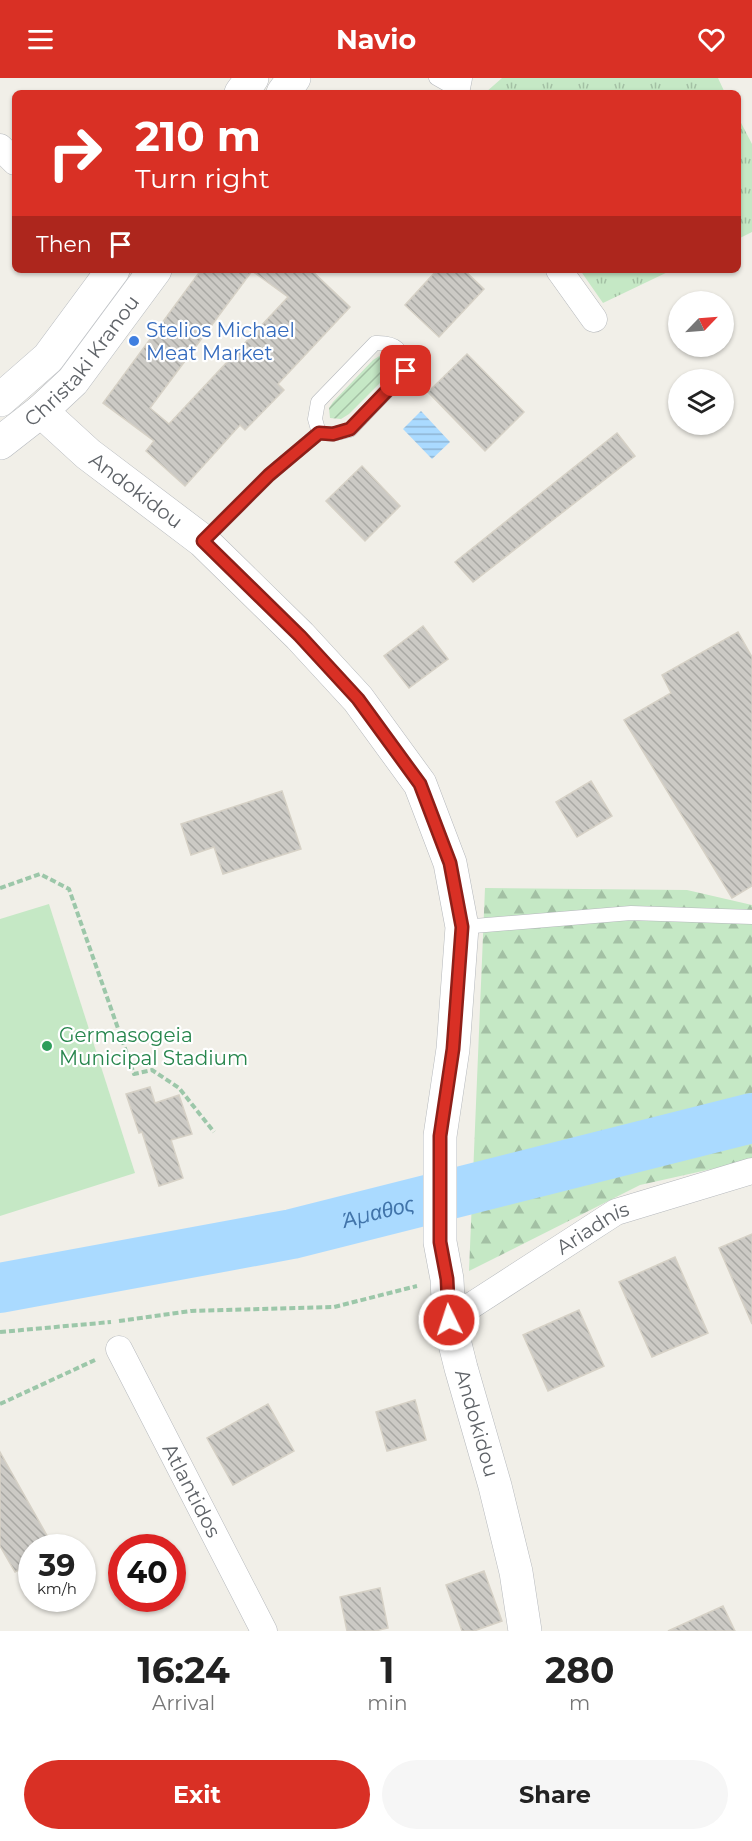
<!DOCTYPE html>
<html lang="en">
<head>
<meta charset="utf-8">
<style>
	body { margin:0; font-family:Montserrat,sans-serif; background:#f6f6f6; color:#222; height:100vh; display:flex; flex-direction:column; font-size:22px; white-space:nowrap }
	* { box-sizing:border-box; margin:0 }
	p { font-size:20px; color:#767676 }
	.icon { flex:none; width:33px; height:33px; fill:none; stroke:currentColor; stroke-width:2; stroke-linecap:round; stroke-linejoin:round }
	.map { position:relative; height:1553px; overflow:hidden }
	.sheet { display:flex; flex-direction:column; background:#fff; flex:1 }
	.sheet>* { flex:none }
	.guide { position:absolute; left:12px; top:12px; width:729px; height:183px; border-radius:9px; box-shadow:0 2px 4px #0004; background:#d93025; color:#fff; overflow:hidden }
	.needle { width:39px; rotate:65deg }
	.controls { position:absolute; left:668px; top:213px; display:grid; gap:12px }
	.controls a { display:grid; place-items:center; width:66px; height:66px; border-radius:50%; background:#fff; box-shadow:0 2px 4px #0004; font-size:30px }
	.speed { position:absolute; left:18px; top:1456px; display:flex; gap:12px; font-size:30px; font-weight:700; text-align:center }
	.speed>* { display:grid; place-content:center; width:78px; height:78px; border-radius:50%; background:#fff; box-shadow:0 2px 4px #0004; line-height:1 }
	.speed small { font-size:15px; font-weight:400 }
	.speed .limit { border:9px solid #d22; background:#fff; color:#111 }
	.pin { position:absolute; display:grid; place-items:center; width:51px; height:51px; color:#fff; margin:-26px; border-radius:12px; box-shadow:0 3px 9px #0006 }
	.me { position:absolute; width:66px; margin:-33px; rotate:356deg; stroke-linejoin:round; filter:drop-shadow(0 0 4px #0008) }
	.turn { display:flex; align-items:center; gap:21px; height:126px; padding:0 24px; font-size:27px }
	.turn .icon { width:78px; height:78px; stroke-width:2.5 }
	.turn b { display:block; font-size:42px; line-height:51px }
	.then { display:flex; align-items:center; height:57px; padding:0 24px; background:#0003; gap:12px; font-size:22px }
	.eta { display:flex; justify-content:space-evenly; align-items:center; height:102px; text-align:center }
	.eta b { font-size:36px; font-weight:700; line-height:42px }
	.primary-button { display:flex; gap:12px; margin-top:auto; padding:12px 24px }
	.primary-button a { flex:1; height:69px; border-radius:36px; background:#d93025; color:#fff; font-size:24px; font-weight:700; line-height:69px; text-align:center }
	.primary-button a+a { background:#f6f6f6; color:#222 }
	header { display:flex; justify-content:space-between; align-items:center; height:78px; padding:0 24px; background:#d93025; color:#fff; font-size:27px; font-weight:700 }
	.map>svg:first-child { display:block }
	.grass { fill:url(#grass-tufts) }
	.forest { fill:url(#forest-firs) }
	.garden { fill:url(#garden-furrows) }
	.pitch { fill:#c5e8c5 }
	.water { fill:url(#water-rules) }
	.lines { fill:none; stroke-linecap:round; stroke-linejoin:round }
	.river { stroke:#aadaff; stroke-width:50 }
	.building { fill:url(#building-back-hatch); stroke:#d6d1c6; stroke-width:1.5; fill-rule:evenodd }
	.service-casing { stroke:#b5b8bc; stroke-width:15 }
	.minor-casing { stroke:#b5b8bc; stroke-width:27 }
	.tertiary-casing { stroke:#b5b8bc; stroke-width:34 }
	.secondary-casing { stroke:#b6babf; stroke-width:34 }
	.path { stroke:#9cc7a9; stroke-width:4; stroke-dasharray:6 3; stroke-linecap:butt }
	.service { stroke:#fff; stroke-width:14 }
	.minor { stroke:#fff; stroke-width:26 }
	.tertiary { stroke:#fff; stroke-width:33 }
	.secondary { stroke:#fff; stroke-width:33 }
	.route-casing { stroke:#8d1f18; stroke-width:15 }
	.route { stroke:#d93025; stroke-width:10 }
	.shop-dot { fill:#3f7fe0; stroke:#fff; stroke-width:2 }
	.leisure-dot { fill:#2e9e5b; stroke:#fff; stroke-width:2 }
	.labels { text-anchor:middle; stroke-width:4.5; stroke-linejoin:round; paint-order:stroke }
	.shop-label { font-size:20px; fill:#366cbe; stroke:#fff; text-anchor:start }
	.street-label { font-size:20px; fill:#5f6368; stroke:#fff }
	.leisure-label { font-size:20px; fill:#27864d; stroke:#fff; text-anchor:start }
	.water-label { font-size:21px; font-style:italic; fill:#4174aa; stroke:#fff }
</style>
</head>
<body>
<header><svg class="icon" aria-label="menu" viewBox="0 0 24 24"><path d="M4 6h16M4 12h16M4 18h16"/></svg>Navio<svg class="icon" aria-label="heart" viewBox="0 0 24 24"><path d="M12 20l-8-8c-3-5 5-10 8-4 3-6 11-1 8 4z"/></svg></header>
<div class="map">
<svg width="752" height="1553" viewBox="0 0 752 1553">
	<defs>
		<pattern id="grass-tufts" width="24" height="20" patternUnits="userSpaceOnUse" patternTransform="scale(1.5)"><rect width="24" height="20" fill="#c5e8c5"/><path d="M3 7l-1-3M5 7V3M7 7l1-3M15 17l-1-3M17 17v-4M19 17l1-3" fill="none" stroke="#a3c0a4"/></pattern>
		<pattern id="forest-firs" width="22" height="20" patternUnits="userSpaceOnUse" patternTransform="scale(1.5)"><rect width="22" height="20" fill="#c5e8c5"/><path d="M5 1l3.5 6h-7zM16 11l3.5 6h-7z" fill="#a3c0a4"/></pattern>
		<pattern id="garden-furrows" width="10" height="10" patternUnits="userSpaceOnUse" patternTransform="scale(1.5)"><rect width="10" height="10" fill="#c5e8c5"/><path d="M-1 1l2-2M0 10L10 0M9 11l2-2" fill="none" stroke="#a3c0a4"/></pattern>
		<pattern id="water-rules" width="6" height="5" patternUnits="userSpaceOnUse" patternTransform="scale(1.5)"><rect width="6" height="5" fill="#aadaff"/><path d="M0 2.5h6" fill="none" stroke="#8eb4d2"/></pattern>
		<pattern id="building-back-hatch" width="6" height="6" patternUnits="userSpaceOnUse" patternTransform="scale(1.5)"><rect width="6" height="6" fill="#cccac5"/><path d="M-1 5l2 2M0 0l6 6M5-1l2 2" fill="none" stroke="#a9a8a4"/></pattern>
	</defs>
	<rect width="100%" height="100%" fill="#f1efe8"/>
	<path class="grass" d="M502,0H718L725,15H485Z
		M738,39L752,66V154L738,161Z
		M580,192H672L603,225Z"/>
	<path class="forest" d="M485,810L687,812L752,827V1082L640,1107L469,1193Z"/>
	<path class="garden" d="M386,274L392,275L395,280L396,289L349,336L341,341L330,340L329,330L333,324L373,282Z"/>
	<path class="pitch" d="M49,826L135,1095L0,1138V841Z"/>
	<path class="water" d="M421,333L450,364L432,381L403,351Z"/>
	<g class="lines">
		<path class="river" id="s1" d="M0,1210L292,1156L752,1040"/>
	</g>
	<path class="building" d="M201,192H311L350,229L278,306L284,312L245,352L240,347L185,408L146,373L154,363L103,325ZM252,193L288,219L169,346L150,330Z
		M437,192H464L484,211L439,259L405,227Z
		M467,276L524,334L485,373L428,314Z
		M617,355L635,378L473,504L455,484Z
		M362,388L400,428L365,463L326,423Z
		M423,548L448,581L409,610L384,578Z
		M738,554L752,579V808L732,820L624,642L671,615L662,597Z
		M591,703L612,738L577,759L556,724Z
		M282,713L301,771L223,796L214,769L191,777L181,746Z
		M150,1009L155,1025L179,1017L192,1056L171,1062L183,1100L159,1108L142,1054L139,1055L126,1016Z
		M752,1156V1246L719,1170Z
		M675,1179L708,1255L652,1279L619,1204Z
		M579,1232L604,1288L548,1313L523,1257Z
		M415,1322L426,1362L387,1373L376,1334Z
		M268,1326L294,1373L233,1407L207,1360Z
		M0,1374L54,1470H32V1485L15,1494L0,1468Z
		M484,1493L502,1543L474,1553H462L446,1507Z
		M380,1510L388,1550L375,1553H347L340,1519Z
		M723,1528L735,1553H668Z"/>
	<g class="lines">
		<defs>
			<path id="service" d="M436,0L457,12
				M203,463L269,397L319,355L333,356L350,352L406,293C402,271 397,264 375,265L318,324L315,341L319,355
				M462,849L631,835L752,839"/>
			<g id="minor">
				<path d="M456,15L459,0"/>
				<path d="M0,69L15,84"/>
				<path d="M559,192L594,241"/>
				<path id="s2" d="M449,1242L616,1134L752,1093"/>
				<path id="s3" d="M119,1271L264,1553"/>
			</g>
			<g id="tertiary">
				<path id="s4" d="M41,333L88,376L203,463L300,558L358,621L420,706L450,785L462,849L453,971L440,1058V1164L447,1201L449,1242L461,1290L495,1408L516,1494L525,1553"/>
			</g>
			<g id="secondary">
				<path d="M241,15L252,0"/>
				<path d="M283,15L294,0"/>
				<path d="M0,322L48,280L113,192"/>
				<path id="s5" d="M0,365L41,333L73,303L155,192"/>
			</g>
		</defs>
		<use href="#service" class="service-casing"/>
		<use href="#minor" class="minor-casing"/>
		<use href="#tertiary" class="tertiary-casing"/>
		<use href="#secondary" class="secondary-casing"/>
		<path class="path" d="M0,810L40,796L69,811L134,996L152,992L179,1010L214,1054
			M119,1243L191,1233L334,1229L417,1208
			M0,1254L111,1244
			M0,1326L95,1282"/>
		<use href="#service" class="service"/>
		<use href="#minor" class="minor"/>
		<use href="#tertiary" class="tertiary"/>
		<use href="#secondary" class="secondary"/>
	</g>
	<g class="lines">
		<defs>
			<path id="route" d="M406,293L350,351L333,356L319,355L269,397L203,463L300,558L358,621L420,706L450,785L462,849L453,971L440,1058V1164L447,1201L449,1242"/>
		</defs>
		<use href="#route" class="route-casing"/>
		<use href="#route" class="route"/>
	</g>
	<circle class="shop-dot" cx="134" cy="263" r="6"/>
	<circle class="leisure-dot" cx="47" cy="968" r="6"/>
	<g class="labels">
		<g class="shop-label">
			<text x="146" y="259">Stelios Michael<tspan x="146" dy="23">Meat Market</tspan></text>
		</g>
		<g class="street-label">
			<text dy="7" stroke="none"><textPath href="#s5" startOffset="117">Christaki Kranou</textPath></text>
			<text dy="7" stroke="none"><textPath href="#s4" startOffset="124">Andokidou</textPath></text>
			<text dy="7" stroke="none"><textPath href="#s2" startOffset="171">Ariadnis</textPath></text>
			<text dy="7" stroke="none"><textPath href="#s4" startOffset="1186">Andokidou</textPath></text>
			<text dy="7" stroke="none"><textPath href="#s3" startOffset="159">Atlantidos</textPath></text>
		</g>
		<g class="leisure-label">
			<text x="59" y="964">Germasogeia<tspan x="59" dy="23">Municipal Stadium</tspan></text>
		</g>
		<g class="water-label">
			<text dy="7" stroke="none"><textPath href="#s1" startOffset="386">Άμαθος</textPath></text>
		</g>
	</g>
</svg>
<div class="controls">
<a><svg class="needle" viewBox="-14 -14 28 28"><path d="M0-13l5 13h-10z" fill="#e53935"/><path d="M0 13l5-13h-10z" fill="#767676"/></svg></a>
<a><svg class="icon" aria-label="layers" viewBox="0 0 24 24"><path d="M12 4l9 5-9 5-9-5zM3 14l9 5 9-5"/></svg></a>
</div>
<div class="speed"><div>39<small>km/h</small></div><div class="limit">40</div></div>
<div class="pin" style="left:406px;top:293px;background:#d93025"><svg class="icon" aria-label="arrive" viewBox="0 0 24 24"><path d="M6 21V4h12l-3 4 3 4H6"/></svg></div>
<svg class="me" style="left:449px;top:1242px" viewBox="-20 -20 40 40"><circle r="17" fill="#d93025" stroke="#fff" stroke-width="3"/><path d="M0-11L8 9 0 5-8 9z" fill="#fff"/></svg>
<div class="guide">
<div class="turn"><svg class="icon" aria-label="right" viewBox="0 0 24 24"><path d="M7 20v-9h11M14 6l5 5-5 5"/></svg><div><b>210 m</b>Turn right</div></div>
<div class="then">Then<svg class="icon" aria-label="arrive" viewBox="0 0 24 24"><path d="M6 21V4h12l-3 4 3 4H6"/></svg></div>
</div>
</div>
<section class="sheet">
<div class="eta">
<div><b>16:24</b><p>Arrival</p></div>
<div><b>1</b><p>min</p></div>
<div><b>280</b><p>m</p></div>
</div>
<div class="primary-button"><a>Exit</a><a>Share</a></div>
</section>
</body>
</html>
